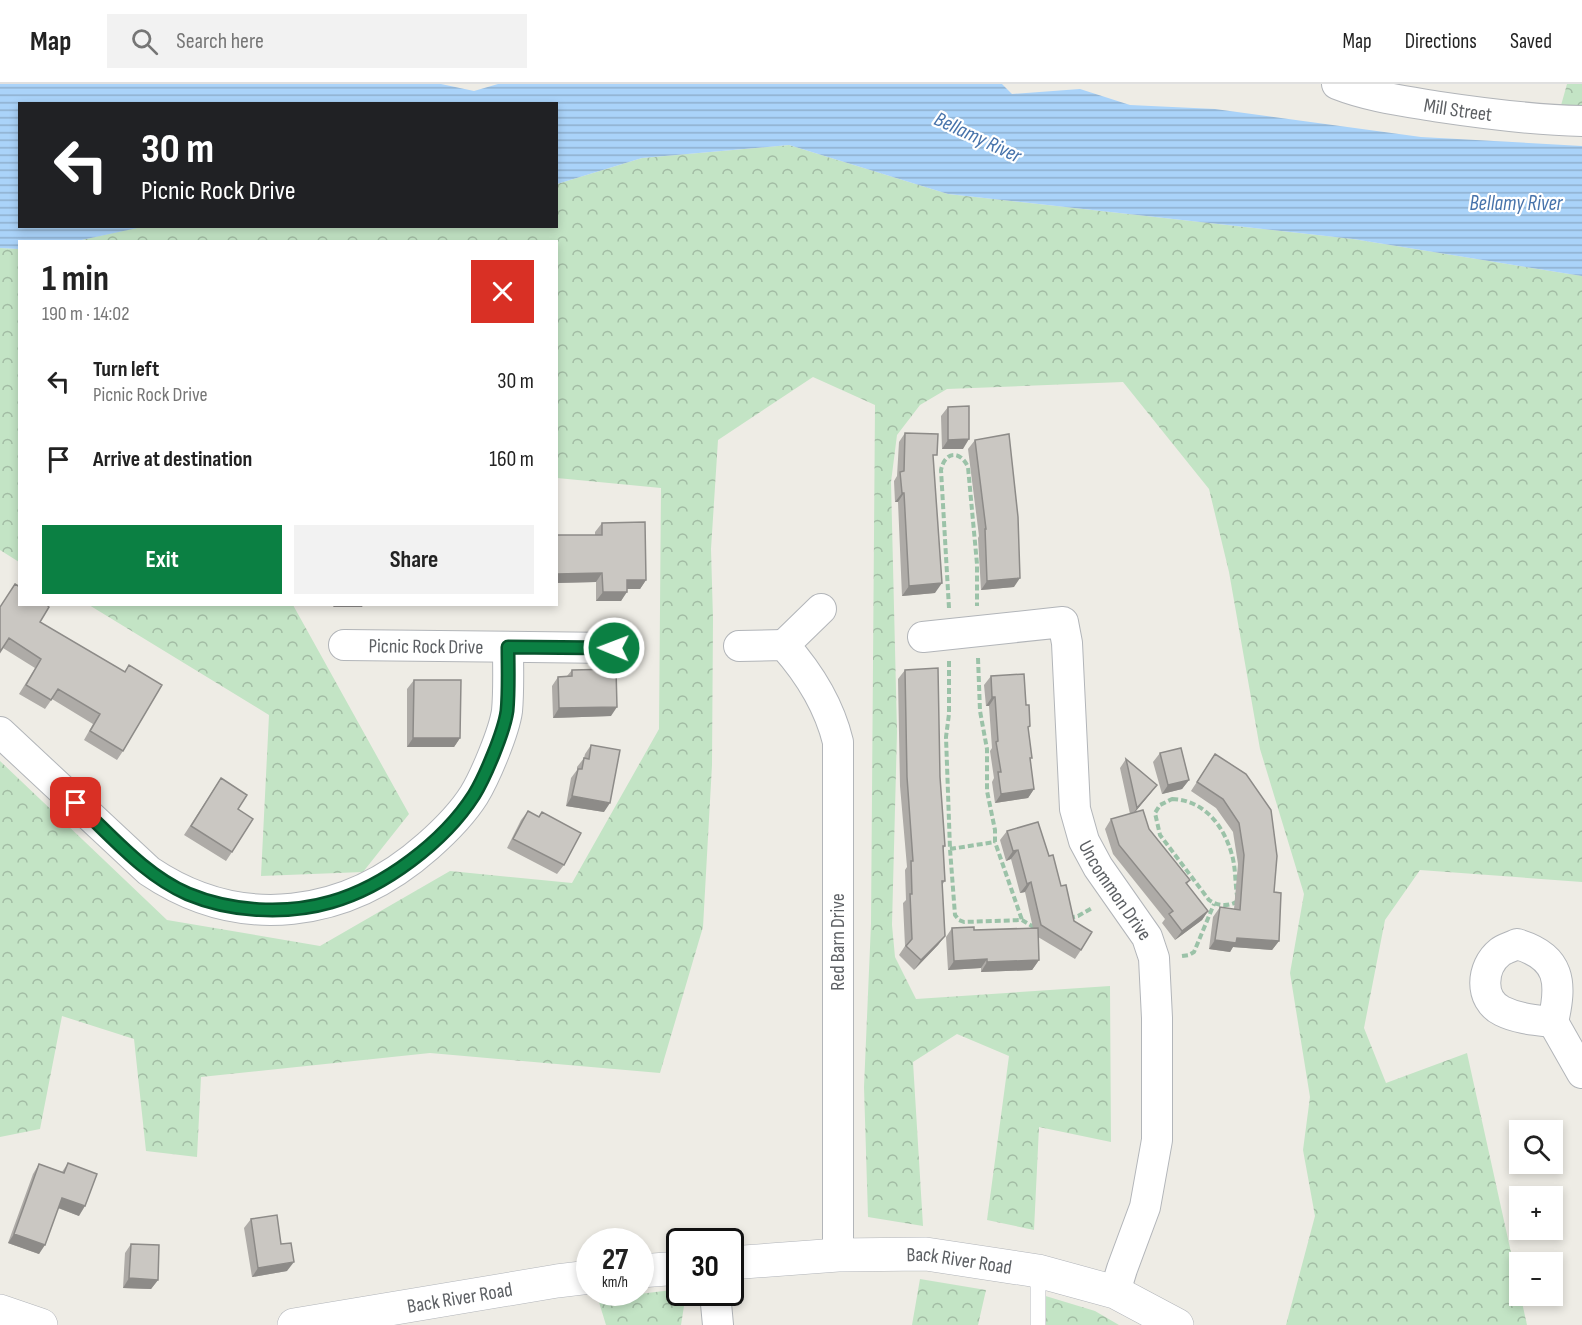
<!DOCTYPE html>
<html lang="en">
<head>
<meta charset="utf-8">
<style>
	body { margin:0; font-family:"Sofia Sans Condensed",sans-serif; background:#f2f2f2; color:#222; height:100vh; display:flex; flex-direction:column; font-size:22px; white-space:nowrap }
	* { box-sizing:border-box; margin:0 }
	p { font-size:20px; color:#767676 }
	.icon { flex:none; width:33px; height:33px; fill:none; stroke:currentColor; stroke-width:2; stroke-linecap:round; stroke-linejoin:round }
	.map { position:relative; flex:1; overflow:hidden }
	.details { position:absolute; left:18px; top:156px; width:540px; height:366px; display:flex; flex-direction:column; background:#fff; border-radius:0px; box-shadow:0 3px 9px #0003 }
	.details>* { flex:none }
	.hud { position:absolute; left:18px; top:18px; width:540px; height:126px; border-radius:0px; box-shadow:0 3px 9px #0003; background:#202124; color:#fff; overflow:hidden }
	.controls { position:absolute; left:1509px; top:1036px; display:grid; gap:12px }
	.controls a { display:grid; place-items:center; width:54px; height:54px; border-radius:0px; background:#fff; box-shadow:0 3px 9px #0003; font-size:30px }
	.speed { position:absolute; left:576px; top:1144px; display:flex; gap:12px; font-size:30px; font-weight:700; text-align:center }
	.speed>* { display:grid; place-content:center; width:78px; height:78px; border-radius:50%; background:#fff; box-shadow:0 3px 9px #0003; line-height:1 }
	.speed small { font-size:15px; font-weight:400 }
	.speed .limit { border:3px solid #111; border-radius:9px; background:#fff; color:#111 }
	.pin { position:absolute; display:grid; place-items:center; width:51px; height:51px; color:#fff; margin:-26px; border-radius:12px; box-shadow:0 3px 9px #0006 }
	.me { position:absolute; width:66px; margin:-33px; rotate:271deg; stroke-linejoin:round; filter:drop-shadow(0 0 4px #0008) }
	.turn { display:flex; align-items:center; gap:21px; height:126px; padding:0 24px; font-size:27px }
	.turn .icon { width:78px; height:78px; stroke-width:2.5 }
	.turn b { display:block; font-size:42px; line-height:51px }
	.round { display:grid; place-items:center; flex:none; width:63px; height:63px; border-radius:0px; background:#f2f2f2 }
	.headline { display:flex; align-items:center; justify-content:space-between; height:102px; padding:0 24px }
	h1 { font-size:36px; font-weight:700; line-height:45px }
	.cta { display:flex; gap:12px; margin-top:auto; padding:12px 24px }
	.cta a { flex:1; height:69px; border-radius:0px; background:#0b8043; color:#fff; font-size:24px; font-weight:700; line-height:69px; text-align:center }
	.cta a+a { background:#f2f2f2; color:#222 }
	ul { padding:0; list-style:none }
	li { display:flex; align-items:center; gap:18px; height:78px; padding:0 24px }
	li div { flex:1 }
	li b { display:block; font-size:22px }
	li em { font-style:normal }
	header { display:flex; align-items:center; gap:36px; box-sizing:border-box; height:84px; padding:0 30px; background:#fff; border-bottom:2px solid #e0e0e0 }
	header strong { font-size:28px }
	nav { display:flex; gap:33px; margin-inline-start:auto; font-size:21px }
	.search { width:420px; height:54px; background:#f2f2f2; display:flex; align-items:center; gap:15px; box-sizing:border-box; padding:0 21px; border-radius:0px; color:#767676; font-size:22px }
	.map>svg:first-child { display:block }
	.forest { fill:url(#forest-crowns) }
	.water { fill:url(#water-rules) }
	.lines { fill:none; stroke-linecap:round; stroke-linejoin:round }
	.lane-casing { stroke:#b2b5b9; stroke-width:16 }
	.street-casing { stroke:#b2b5b9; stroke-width:32 }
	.secondary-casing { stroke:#b1b4b9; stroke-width:34 }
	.path { stroke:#9bc2a8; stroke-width:4; stroke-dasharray:6 3; stroke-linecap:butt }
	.lane { stroke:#fff; stroke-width:15 }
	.street { stroke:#fff; stroke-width:30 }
	.secondary { stroke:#fff; stroke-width:33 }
	.wall { fill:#aeaba7 }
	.shaded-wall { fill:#8d8b88 }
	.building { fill:#cac7c2; stroke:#8d8b88; stroke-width:1.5 }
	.route-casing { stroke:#07532c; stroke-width:15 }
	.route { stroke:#0b8043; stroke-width:10 }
	.labels { text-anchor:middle; stroke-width:4.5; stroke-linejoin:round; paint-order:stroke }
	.street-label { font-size:20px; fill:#5d6064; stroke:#fff }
	.water-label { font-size:21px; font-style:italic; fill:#4773ab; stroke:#fff }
</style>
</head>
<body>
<header>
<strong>Map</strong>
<div class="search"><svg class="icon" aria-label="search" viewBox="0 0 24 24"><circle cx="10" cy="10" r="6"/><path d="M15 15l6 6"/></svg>Search here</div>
<nav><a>Map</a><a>Directions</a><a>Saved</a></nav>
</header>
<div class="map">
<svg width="1582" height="1241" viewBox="0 0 1582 1241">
	<defs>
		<pattern id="forest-crowns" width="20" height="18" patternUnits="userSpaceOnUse" patternTransform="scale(1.5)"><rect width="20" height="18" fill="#c3e4c5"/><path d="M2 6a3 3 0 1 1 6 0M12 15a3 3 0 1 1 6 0" fill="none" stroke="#a2bca4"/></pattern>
		<pattern id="water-rules" width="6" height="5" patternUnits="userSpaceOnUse" patternTransform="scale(1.5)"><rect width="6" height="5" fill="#aad3f9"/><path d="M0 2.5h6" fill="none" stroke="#8eafcd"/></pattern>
	</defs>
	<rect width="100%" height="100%" fill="#eeece5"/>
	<path class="forest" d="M1567,0H1582V27L1560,25Z
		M789,61L948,110L1353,155L1582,192V798L1420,786L1385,836L1364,944L1386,999L1467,969L1527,1241H1286L1315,1132L1303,1066L1310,1013L1290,889L1304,810L1260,665L1229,488L1209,405L1123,298L947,305L920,321L897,351L891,398L897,648L892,841L895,873L916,915L1110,902L1111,1058L1039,1043L1034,1146L987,1136L1009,972L957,950L913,978L923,1142L868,1133L864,1003L871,840L875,321L813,293L718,356L711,465L713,535L712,681L703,843L660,989L430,969L201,993L197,1073L146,1067L134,955L62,932L40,1045L0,1053V677L167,836L320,862L450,787L572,799L659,645L661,404L557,394L556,158L77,157L143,142H556L557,100L642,74Z
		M0,164L19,165V478L0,466Z
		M89,521H293L409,730L363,788L261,792L269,631Z
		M920,1195L986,1206L978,1241H912Z
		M672,1206L684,1222L681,1241H606L598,1215Z
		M1039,1210L1095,1227L1119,1241H1033Z"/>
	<path class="water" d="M0,0H441L474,7L498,0H1002L1012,10L1080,5L1130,21L1215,25L1421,53L1582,62V192L1353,155L948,110L789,61L642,74L557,100L556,20H20V142L142,143L77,157L20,158L19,165L0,164Z"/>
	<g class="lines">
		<defs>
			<path id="lane" d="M1038,1187V1241"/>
			<g id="street">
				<path id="s1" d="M1337,0C1370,13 1405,17 1440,23C1487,30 1534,36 1582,37"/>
				<path id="s2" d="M923,553L1063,538L1067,559L1075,725L1084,757L1098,783L1147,853L1154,874L1157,934V1056L1145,1123L1122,1185L1115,1208"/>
				<path id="s3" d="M344,561L614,564"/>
				<path d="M784,561L821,525"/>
				<path d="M739,562L784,561C809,589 829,621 838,658V1171"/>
				<path d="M0,648L149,787C241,849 347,834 428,762C445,747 462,730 474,711C485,693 504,648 507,627C509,606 508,584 508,563"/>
				<path d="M1517,860C1561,873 1562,899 1553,938C1536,936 1518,935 1502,927C1479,916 1481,883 1500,868C1504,865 1511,863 1517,860Z"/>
				<path d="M1553,938L1582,989"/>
				<path d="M715,1209L718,1241"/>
			</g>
			<g id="secondary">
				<path id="s4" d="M730,1179L838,1171L926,1170L1038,1187L1115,1208L1177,1241"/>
				<path d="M640,1187L680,1184"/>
				<path d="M0,1227L41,1241"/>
				<path id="s5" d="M294,1241L557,1197L590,1193"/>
			</g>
		</defs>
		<use href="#lane" class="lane-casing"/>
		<use href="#street" class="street-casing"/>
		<use href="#secondary" class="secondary-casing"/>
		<path class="path" d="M949,524L941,386C945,367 960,366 968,383L977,480V522
			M978,574L980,627L987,665V707L995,746V758L1022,836
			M949,577V630L946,653L950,765L955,831L959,836L964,838L1022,836L1032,842H1036
			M1172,715C1206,716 1226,745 1233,775C1236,789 1235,803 1238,817C1229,823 1217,822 1209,816L1160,751L1155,729L1160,721Z
			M950,765L995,758
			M1069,834L1078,832L1092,824
			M1182,872L1189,871L1194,868L1214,820"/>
		<use href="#lane" class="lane"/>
		<use href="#street" class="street"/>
		<use href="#secondary" class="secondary"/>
	</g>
	<path class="wall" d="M948,323L963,365H942L941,332Z
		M905,349L933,377L935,509L902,512L898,418H895L894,397L897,392L899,358Z
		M975,356L1014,503L981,506L978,454L979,452L968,365Z
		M602,439L646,496L640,505H627L621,517H596V498L556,499V451H595V448Z
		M0,522L40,538L124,588L129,581L123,667L117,676L84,656L93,640L52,615L45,625L19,610L35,584L3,564Z
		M572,586L611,632L553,634L552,602L558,593L567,592Z
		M905,586L940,693L945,762L943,765L945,797L942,801L945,852L938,861L914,886L899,871L905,862L903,819L906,816L905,786L907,783L900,702L898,595Z
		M991,592L1028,645L1030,677L1034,705L1028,714L995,719L992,698L994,694L990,667L992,664L989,622H986L984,601Z
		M414,596L460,654L454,663H407V605Z
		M591,661L604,728L566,722L571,694L577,686V683L584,674L585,670Z
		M1160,669L1189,696L1182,705L1162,710L1153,678Z
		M1215,670L1274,808L1279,857L1272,866L1233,863L1230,868L1209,865L1213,833L1220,823L1234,825L1238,780L1233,748L1216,724L1191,707Z
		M1126,675L1157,701L1135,728L1190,796L1187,800L1208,827L1202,836L1175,856L1162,839L1165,835L1113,770L1105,745L1111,735L1130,730L1120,684Z
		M221,694L232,768L226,777L184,751Z
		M528,727L564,781L557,790L507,764L521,736Z
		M1007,747L1049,772L1074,837L1081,866L1075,875L1038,853L1039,876L1032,886L981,888V884L948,886L946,853L952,844L974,846L1033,844L1025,808L1020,809L1011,775L1006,777L1000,756Z
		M68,1079L79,1132L58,1124L39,1170L8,1159L33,1090L39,1080L62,1088Z
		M251,1135L281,1160L287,1187L252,1193L244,1144Z
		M131,1160L158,1196L151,1205L123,1204L125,1169Z"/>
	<path class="shaded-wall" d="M969,355L963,365H942L948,356Z
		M902,409H904L898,418H895Z
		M602,489L596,498L556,499V490Z
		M1020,494L1014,503L981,506L987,497Z
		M627,496H646L640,505H621Z
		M942,499L935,509L902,512L909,502Z
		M603,508H627L621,517H596Z
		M335,520H364L362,523H333Z
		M992,613H995L989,622H986Z
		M617,623L611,632L553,634L559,624Z
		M413,654H460L454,663H407Z
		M1189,696L1182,705L1162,710L1168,701Z
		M1157,701L1150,710L1131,733L1137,724Z
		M1034,705L1028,714L995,719L1001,710Z
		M572,712L610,719L604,728L566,722Z
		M1018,766L1011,775L1006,777L1013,767Z
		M1031,798L1025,808L1020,809L1027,800Z
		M1208,827L1202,836L1175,856L1182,847Z
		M945,852L938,861L914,886L921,876Z
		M1237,854L1279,857L1272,866L1233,863L1230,868L1209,865L1215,856Z
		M987,875L981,884L948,886L954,877Z
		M1039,876L1032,886L981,888L987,878Z
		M62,1114L85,1122L79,1132L56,1123Z
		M14,1150L45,1161L39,1170L8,1159Z
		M294,1178L287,1187L252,1193L258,1184Z
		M129,1194L158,1196L151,1205L123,1204Z"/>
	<path class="building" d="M969,322V355L948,356V323Z
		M905,349L938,350L937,371H933L942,499L909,502L904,409H902L900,388L904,387Z
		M1009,350L1018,433L1020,494L987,497L985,445H986L975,356Z
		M645,438L646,496H627V508H603L602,489L556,490V451H602V439Z
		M15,500L20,503V520H46L49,523L40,538L125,588L129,581L162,601L123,667L90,647L100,630L58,605L51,616L26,601L41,575L9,554L0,568V523Z
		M938,584L940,693L945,762H943L945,797H942L945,852L921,876L906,862L912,855L910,810H912L911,777H913L907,693L905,586Z
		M616,585L617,623L559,624L558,593L572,592V586Z
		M1024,590L1026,621H1029L1030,642L1028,643L1032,674H1030L1034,705L1001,710L998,688H1001L996,658L998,657L995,613H992L991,592Z
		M414,596H461L460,654H413Z
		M591,661L620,666L610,719L572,712L578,685H582L584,674L589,675Z
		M1181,664L1189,696L1168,701L1160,669Z
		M1215,670L1246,690L1271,726L1277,772L1274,808L1281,809L1279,857L1237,854L1236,859L1215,856L1220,823L1240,826L1244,771L1239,739L1223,715L1197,698Z
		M1126,675L1157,701L1137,724Z
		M221,694L247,711L238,725L253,735L232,768L191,742Z
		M1143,726L1149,745L1190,796L1186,799L1208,827L1182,847L1169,830L1173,827L1119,761L1111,735Z
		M528,727L539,733L542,728L581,749L564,781L513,755Z
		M1038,738L1049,772L1053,771L1061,802L1066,801L1074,837L1092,848L1081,866L1041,841L1031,798L1027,800L1018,766L1013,767L1007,747Z
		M974,843V846L1038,844L1039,876L987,878V875L954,877L952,844Z
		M68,1079L97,1090L85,1122L62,1114L45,1161L14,1150L39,1080L64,1089Z
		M277,1131L281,1160L291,1159L294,1178L258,1184L251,1135Z
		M131,1160L159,1161L158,1196L129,1194Z"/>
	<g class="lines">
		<defs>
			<path id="route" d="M76,719C111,751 144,791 188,810C231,828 286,831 331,818C384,803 444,758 474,711C485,693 504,648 507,627C509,606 508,584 508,563L614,564"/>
		</defs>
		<use href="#route" class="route-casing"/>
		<use href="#route" class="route"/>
	</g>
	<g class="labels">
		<g class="street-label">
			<text dy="7" stroke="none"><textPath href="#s1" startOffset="124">Mill Street</textPath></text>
			<text dy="7" stroke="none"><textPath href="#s3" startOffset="82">Picnic Rock Drive</textPath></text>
			<text dy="7" stroke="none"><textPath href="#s2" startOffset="420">Uncommon Drive</textPath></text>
			<text transform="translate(837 858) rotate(-90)" y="7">Red Barn Drive</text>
			<text dy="7" stroke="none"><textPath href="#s4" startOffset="230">Back River Road</textPath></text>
			<text dy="7" stroke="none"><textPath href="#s5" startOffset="168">Back River Road</textPath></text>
		</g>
		<g class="water-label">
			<text transform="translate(978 53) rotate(25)" y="7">Bellamy River</text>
			<text x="1516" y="126">Bellamy River</text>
		</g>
	</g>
</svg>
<div class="controls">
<a><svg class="icon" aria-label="search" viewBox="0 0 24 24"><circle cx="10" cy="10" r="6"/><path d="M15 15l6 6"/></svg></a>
<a>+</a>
<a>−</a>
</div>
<div class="speed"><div>27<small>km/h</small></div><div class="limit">30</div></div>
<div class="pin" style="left:76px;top:719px;background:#d93025"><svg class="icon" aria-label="arrive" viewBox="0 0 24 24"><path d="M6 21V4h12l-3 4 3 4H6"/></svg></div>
<svg class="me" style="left:614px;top:564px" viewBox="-20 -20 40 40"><circle r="17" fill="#0b8043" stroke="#fff" stroke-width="3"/><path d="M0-11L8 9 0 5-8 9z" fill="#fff"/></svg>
<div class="hud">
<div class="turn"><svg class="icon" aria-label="left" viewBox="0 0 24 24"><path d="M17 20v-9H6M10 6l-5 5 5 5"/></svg><div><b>30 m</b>Picnic Rock Drive</div></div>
</div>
<section class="details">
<div class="headline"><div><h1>1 min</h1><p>190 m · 14:02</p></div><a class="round" style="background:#d93025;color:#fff"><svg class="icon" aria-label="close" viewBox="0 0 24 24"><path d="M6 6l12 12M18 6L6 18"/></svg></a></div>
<ul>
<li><svg class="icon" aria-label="left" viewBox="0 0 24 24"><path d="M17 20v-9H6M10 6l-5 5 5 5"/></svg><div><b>Turn left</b><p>Picnic Rock Drive</p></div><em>30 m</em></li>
<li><svg class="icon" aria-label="arrive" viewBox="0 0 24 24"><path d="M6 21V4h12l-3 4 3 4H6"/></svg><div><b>Arrive at destination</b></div><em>160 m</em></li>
</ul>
<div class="cta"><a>Exit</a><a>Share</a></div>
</section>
</div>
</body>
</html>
